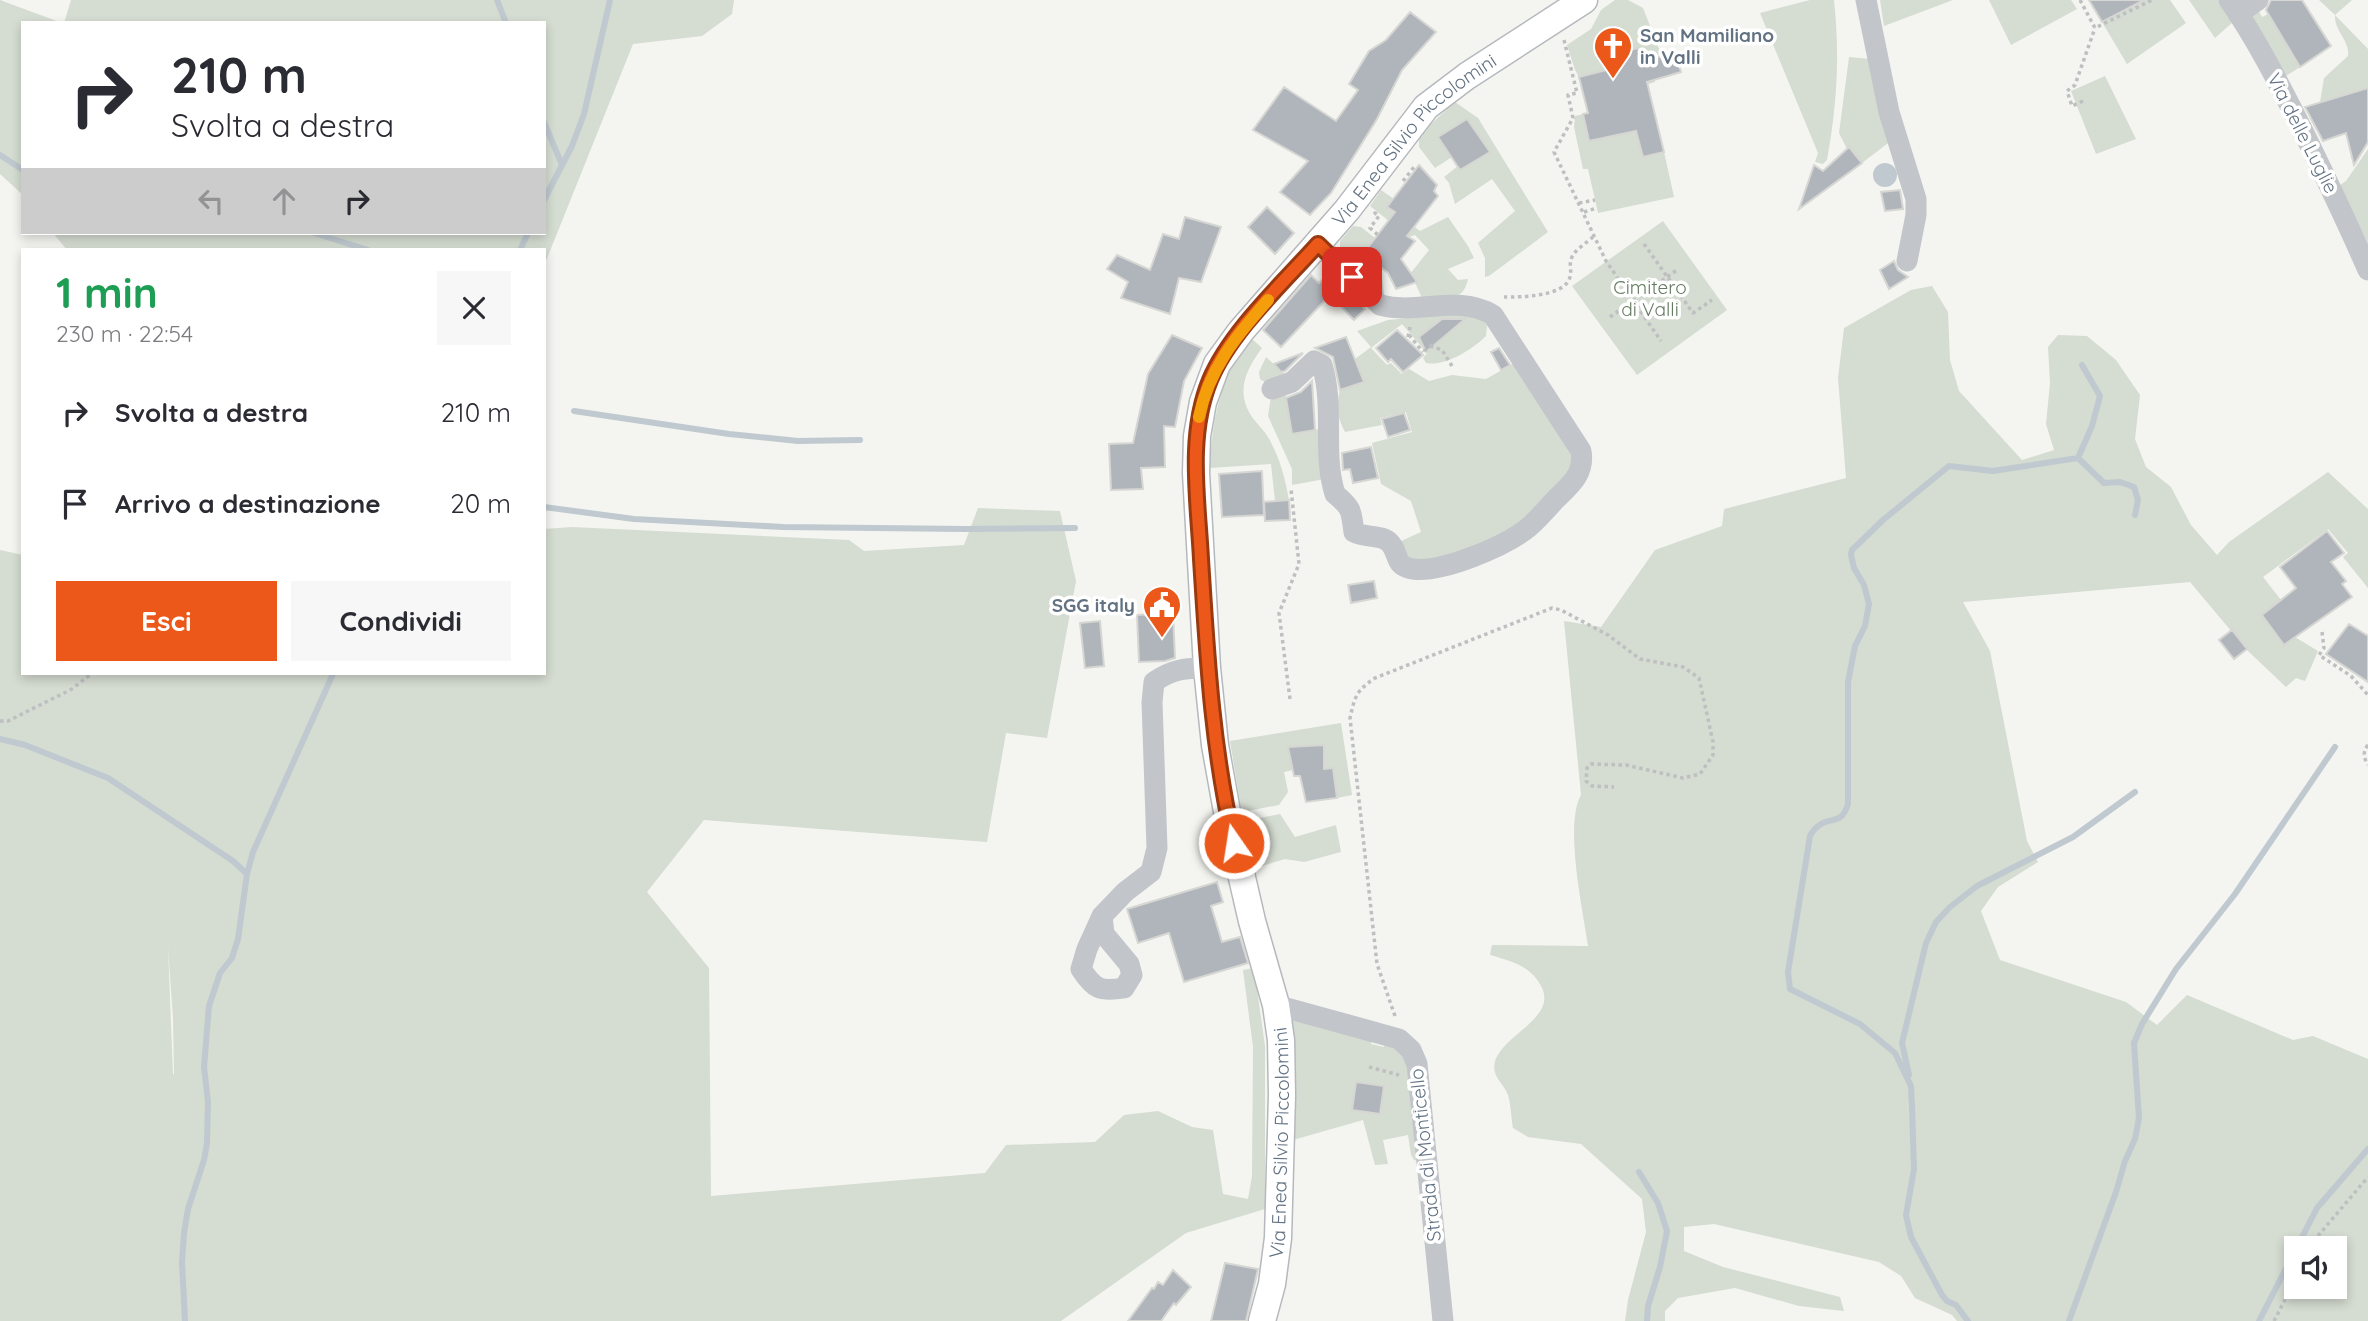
<!DOCTYPE html>
<html lang="it">
<head>
<meta charset="utf-8">
<style>
	body { margin:0; font-family:Quicksand,sans-serif; background:#f7f7f7; color:#2b2b33; height:100vh; display:flex; flex-direction:column; font-size:26px; white-space:nowrap }
	* { box-sizing:border-box; margin:0 }
	p { font-size:23px; color:#7c7c81 }
	.icon { flex:none; width:38px; height:38px; fill:none; stroke:currentColor; stroke-width:2; stroke-linecap:round; stroke-linejoin:round }
	.map { position:relative; flex:1; overflow:hidden }
	.drawer { position:absolute; left:21px; top:248px; width:525px; height:427px; display:flex; flex-direction:column; background:#fff; border-radius:0px; box-shadow:0 4px 10px #0003 }
	.drawer>* { flex:none }
	.guide { position:absolute; left:21px; top:21px; width:525px; height:214px; border-radius:0px; box-shadow:0 4px 10px #0003; background:#fff; color:#2b2b33; overflow:hidden }
	.controls { position:absolute; left:2284px; top:1236px; display:grid; gap:14px }
	.controls a { display:grid; place-items:center; width:63px; height:63px; border-radius:0px; background:#fff; box-shadow:0 4px 10px #0003; font-size:35px }
	.pin { position:absolute; display:grid; place-items:center; width:60px; height:60px; color:#fff; margin:-30px; border-radius:14px; box-shadow:0 4px 10px #0006 }
	.me { position:absolute; width:77px; margin:-38px; rotate:347deg; stroke-linejoin:round; filter:drop-shadow(0 0 5px #0008) }
	.turn { display:flex; align-items:center; gap:24px; height:147px; padding:0 35px; font-size:32px }
	.turn .icon { width:91px; height:91px; stroke-width:2.5 }
	.turn b { display:block; font-size:49px; line-height:60px }
	.lanes { display:flex; align-items:center; height:66px; padding:0 35px; background:#0003; justify-content:center; gap:35px; direction:ltr }
	.lanes .off { opacity:.35 }
	.round { display:grid; place-items:center; flex:none; width:74px; height:74px; border-radius:0px; background:#f7f7f7 }
	.headline { display:flex; align-items:center; justify-content:space-between; height:119px; padding:0 35px }
	h1 { font-size:42px; font-weight:700; line-height:52px; color:#1e9e55 }
	.primary-button { display:flex; gap:14px; margin-top:auto; padding:14px 35px }
	.primary-button a { flex:1; height:80px; border-radius:0px; background:#ec5819; color:#fff; font-size:28px; font-weight:700; line-height:80px; text-align:center }
	.primary-button a+a { background:#f7f7f7; color:#2b2b33 }
	ul { padding:0; list-style:none }
	li { display:flex; align-items:center; gap:21px; height:91px; padding:0 35px }
	li div { flex:1 }
	li b { display:block; font-size:26px }
	li em { font-style:normal }
	.map>svg:first-child { display:block }
	.green { fill:#d5dcd1; fill-rule:evenodd }
	.water { fill:#bfc9cf }
	.lines { fill:none; stroke-linecap:round; stroke-linejoin:round }
	.stream { stroke:#bfc9cf; stroke-width:6 }
	.building { fill:#afb5bb; stroke:#d6d6d3; stroke-width:2 }
	.major-casing { stroke:#b5b9bd; stroke-width:29 }
	.path { stroke:#bebfc1; stroke-width:3.5; stroke-dasharray:3.5 3.5; stroke-linecap:butt }
	.minor { stroke:#c2c5c9; stroke-width:21 }
	.major { stroke:#fff; stroke-width:26 }
	.route-casing { stroke:#993910; stroke-width:18 }
	.route { stroke:#ec5819; stroke-width:12 }
	.slow { stroke:#f59e0b; stroke-width:12 }
	.labels { text-anchor:middle; stroke-width:7; stroke-linejoin:round; paint-order:stroke }
	.poi-label { font-size:19px; font-weight:bold; fill:#627283; stroke:#fff; text-anchor:start }
	.street-label { font-size:19px; fill:#627283; stroke:#fff }
	.park-label { font-size:19px; fill:#647a61; stroke:#fff }
</style>
</head>
<body>
<div class="map">
<svg width="2368" height="1321" viewBox="0 0 2368 1321">
	<rect width="100%" height="100%" fill="#f4f5f0"/>
	<path class="green" d="M0,0L62,23H23V195L0,174Z
		M71,0H734L732,14L702,36L633,44L544,266V250H67L53,233H544V23H64Z
		M1615,0H1628L1643,8L1661,54L1649,58L1655,82L1648,84L1639,48L1615,53L1618,67L1579,77L1575,70L1567,45L1591,29L1601,10Z
		M1810,0H1834C1840,57 1837,104 1827,160L1823,164L1815,162L1818,153L1760,13Z
		M1880,0H1953L1884,26Z
		M1989,0H2071L2077,9L2011,45Z
		M2144,0H2170L2186,23L2127,64L2102,22Z
		M2189,0H2218L2233,22L2215,38Z
		M2319,0H2352L2335,15L2368,49V88L2320,102L2324,78L2348,56C2350,40 2334,31 2335,15Z
		M2257,8L2262,17L2268,14L2300,67L2286,76L2249,14Z
		M1849,57L1870,59L1892,140L1862,163L1847,149L1839,133Z
		M2105,76L2136,139L2096,154L2071,91Z
		M1455,102L1478,118L1548,232L1489,276L1485,277V258L1478,243L1515,211L1492,179L1455,204L1449,183L1444,177L1458,166L1461,169L1490,152L1467,119L1438,137L1452,157L1435,168L1419,147V135Z
		M1583,114L1589,141L1636,131L1643,157L1664,152L1674,197L1598,213L1588,169H1583L1574,127L1575,116Z
		M2368,149V244L2340,185L2346,181Z
		M1381,190L1394,199L1388,207L1420,231L1448,217L1468,246L1474,258L1448,269L1458,280L1468,279C1463,303 1445,299 1424,302L1415,283L1417,282L1410,274L1429,250L1415,235L1409,237L1370,206Z
		M1663,221L1727,310L1637,375L1572,286Z
		M1353,226L1361,227L1375,238L1363,254L1381,268L1384,293L1381,294L1340,251V241Z
		M1932,286L1948,312L1950,360L1959,391L2022,460L2054,450L2046,424L2050,383L2048,347L2058,335L2087,336L2116,360L2140,395L2135,439L2146,467L2171,487L2191,525L2217,555L2229,542L2328,472L2368,509V588L2343,557L2348,553L2328,529L2263,577L2281,600L2262,616L2283,645L2295,637L2318,651L2305,681L2296,678L2286,687L2248,651L2190,582L1963,602L1990,651L2027,841L2038,862L1998,887L1981,911L2000,960L2126,1002L2157,1025L2187,995L2293,1040L2313,1036L2368,1059V1321H1957L1952,1315L1915,1298L1901,1276L1879,1262L1714,1224L1684,1227V1251L1723,1267L1840,1297L1844,1311L1799,1306L1735,1288L1678,1298L1665,1311V1321H1625L1628,1300L1646,1232L1642,1199L1581,1144L1528,1137L1513,1128C1511,1117 1511,1105 1508,1095C1503,1082 1491,1077 1495,1061C1503,1035 1556,1018 1542,988C1532,966 1511,961 1490,955L1492,945L1588,946C1583,910 1564,825 1581,795L1564,621L1601,627L1655,550L1722,526L1724,509L1846,478L1838,378L1844,328L1911,290ZM2296,1248H2334V1286H2296Z
		M1461,313L1482,319L1487,325L1486,336C1473,349 1445,367 1426,363L1423,358L1427,353L1402,324L1371,348L1387,365L1391,363L1402,374L1409,369L1429,381L1452,375L1486,379L1518,361L1577,466L1512,533L1434,561L1409,560L1401,541L1421,532L1411,501L1381,484L1372,443L1412,432L1406,412L1380,418L1382,425L1345,432C1337,417 1336,407 1340,390L1364,382L1355,359L1371,347L1357,331L1388,320Z
		M1251,338L1262,348C1246,370 1235,391 1252,417C1256,423 1262,428 1266,434C1279,454 1285,477 1289,500L1275,501L1271,464L1210,468C1211,435 1216,401 1230,370C1235,359 1244,348 1251,338Z
		M1266,357L1290,379L1266,383L1260,379L1259,372Z
		M1285,391L1292,434L1324,428L1325,479L1292,485V469L1268,416L1271,396Z
		M978,508L1060,511L1076,581L1047,738L1006,733L987,842L704,820L647,892L709,968L711,1196L985,1173L1006,1145L1095,1142L1124,1115L1158,1111L1192,1127L1213,1130L1223,1194L1248,1199L1252,1176L1253,1047L1243,970L1254,968L1265,1046V1209L1186,1233L1061,1321H0V550L23,555V674H544V529L572,527L849,540L864,551L964,545ZM168,947L173,1019L174,1074H173Z
		M1341,723L1352,795L1337,798L1333,769H1324V745L1289,747L1293,770L1284,772L1288,792L1279,805L1247,811L1241,808L1230,741Z
		M1280,814L1295,837L1336,825L1341,852L1304,862L1285,859L1252,869L1243,824L1248,818L1250,820Z
		M1291,1014L1372,1039L1371,1044L1384,1047L1385,1044L1407,1051L1422,1162L1414,1160L1411,1155L1408,1135L1383,1140L1388,1164L1375,1165L1363,1120L1293,1140Z"/>
	<path class="water" d="M1873 175a12 12 0 1 1 24 0a12 12 0 1 1-24 0Z"/>
	<g class="lines">
		<path class="stream" d="M497,0L506,23
			M544,122L562,165
			M0,155L23,170
			M544,200L572,146L584,114L610,0
			M314,233L368,250
			M520,250L528,233
			M574,411L729,434L798,441L860,440
			M2078,458L2104,483L2120,482L2134,487L2138,500L2135,515
			M544,507L634,519L783,527L966,529L1075,528
			M0,739L25,745L108,778L233,861L247,874
			M1909,1075L1902,1043L1926,943L1936,922L1950,907L1977,886L2073,837L2135,792
			M1639,1172L1658,1203L1667,1231L1660,1267L1648,1306L1647,1321
			M185,1321L182,1262L184,1233L188,1209L204,1160L207,1143L208,1102L204,1067L209,1006L220,973L232,958L238,939L247,874L253,852L333,674
			M1968,1321L1956,1305L1947,1301L1942,1295L1911,1237L1906,1215L1914,1169L1912,1107L1911,1086L1895,1053L1860,1024L1790,989L1788,972L1810,836C1812,833 1814,829 1817,827C1830,815 1841,827 1848,804V682L1855,646L1865,626L1869,604L1864,585L1854,568L1851,555L1852,550L1883,520L1949,466L1993,471L2078,458L2092,426L2100,396L2082,365
			M2069,1321L2116,1192L2125,1161L2135,1139L2139,1118L2134,1043L2142,1024L2176,969L2235,894L2335,747
			M2259,1321L2317,1208L2368,1149"/>
	</g>
	<path class="building" d="M2089,0H2144L2102,22Z
		M2271,0H2302L2331,46L2300,67L2266,10Z
		M1410,12L1436,32L1402,70L1377,119L1331,193L1310,215L1280,192L1308,161L1253,130L1284,87L1336,121L1358,90L1349,84L1369,51L1386,40Z
		M1639,48L1642,62L1675,52L1681,72L1647,82L1664,152L1643,157L1636,131L1589,141L1583,114L1588,113L1579,77L1618,67L1615,53Z
		M2368,88V142L2354,165L2346,133L2323,141L2305,107Z
		M1467,119L1490,152L1460,170L1438,137Z
		M1849,147L1862,163L1799,209L1814,165L1823,171Z
		M1419,165L1437,185L1434,191L1438,196L1407,236L1415,241L1401,259L1417,282L1396,289L1388,273L1363,254L1395,212L1387,207Z
		M1900,190L1903,209L1885,211L1881,192Z
		M1267,207L1294,233L1275,254L1248,227Z
		M1185,217L1221,227L1201,282L1179,278L1170,314L1121,298L1128,282L1107,269L1117,255L1150,270L1163,234L1179,239Z
		M1894,261L1898,270L1908,277L1889,289L1880,270Z
		M1329,273L1365,309L1354,320L1330,295L1281,347L1263,330L1311,275L1319,283Z
		M1442,319H1465L1426,352L1419,337Z
		M1397,330L1423,355L1403,372L1391,359L1388,362L1376,348Z
		M1172,335L1202,348L1184,381L1175,427L1164,426L1165,467L1141,468L1143,489L1111,490L1109,444L1133,443L1148,374Z
		M1346,337L1364,382L1340,390L1333,357L1315,348Z
		M1499,348L1510,365L1501,370L1491,352Z
		M1303,353L1285,371L1281,372L1274,364Z
		M1312,381L1315,430L1292,434L1286,398L1301,392Z
		M1404,413L1410,430L1388,437L1382,419Z
		M1371,447L1378,478L1353,483L1350,469L1343,470L1342,453Z
		M1262,471L1264,515L1222,517L1219,474Z
		M1289,500L1290,520L1265,521L1264,502Z
		M2327,531L2344,553L2331,562L2346,581L2342,584L2352,597L2284,645L2262,615L2296,588L2280,567Z
		M1374,581L1377,598L1351,603L1348,585Z
		M1173,613L1175,658L1165,661L1139,662L1137,615Z
		M1100,621L1104,666L1085,668L1080,623Z
		M2349,624L2368,636V682L2326,654Z
		M2232,630L2247,649L2234,659L2219,640Z
		M1324,745V769L1333,768L1337,798L1306,802L1300,776H1294L1288,747Z
		M1217,882L1223,902L1211,906L1222,942L1240,937L1248,963L1184,982L1169,933L1138,943L1127,909Z
		M1356,1082L1384,1086L1380,1114L1352,1110Z
		M1225,1263L1258,1269L1246,1321H1211Z
		M1173,1270L1191,1287L1176,1305L1174,1303L1161,1321H1128L1152,1288L1154,1289L1158,1282L1163,1285Z"/>
	<g class="lines">
		<defs>
			<g id="major">
				<path id="s1" d="M1262,1321L1272,1284L1278,1238L1282,1095L1281,1040L1276,1005L1252,921L1228,817L1215,745L1207,668L1196,473L1197,436L1203,402L1217,364L1241,331L1347,210L1426,107L1467,76L1584,0"/>
			</g>
		</defs>
		<use href="#major" class="major-casing"/>
		<path class="path" d="M2080,0L2095,28L2152,0
			M1564,40L1577,93L1568,95L1573,118L1554,152L1606,261L1661,341
			M2083,101L2072,106L2067,91L2075,85L2095,28
			M1403,181L1414,167
			M1579,203L1595,200
			M1584,212L1597,208
			M1374,214L1375,213L1379,216L1370,228L1378,235
			M1644,244L1693,313L1712,300
			M1504,297C1520,297 1565,297 1570,277C1572,272 1569,265 1571,260C1573,250 1587,243 1594,236
			M1610,317L1677,270
			M1409,335L1423,352
			M1408,337L1410,327
			M1430,346L1442,350L1452,366
			M1424,351L1435,342
			M2322,632L2324,648L2319,655L2351,676L2368,695
			M1290,699L1279,613L1299,564L1291,489
			M0,721H8L72,689L91,674
			M2368,745C2362,752 2364,758 2368,765
			M1395,1016L1377,964L1350,718C1355,696 1356,691 1375,678L1552,608L1561,610L1608,635L1640,659L1683,667L1699,678L1713,742V755L1700,774L1683,778L1626,765L1591,764L1587,768L1586,781L1592,786L1614,787
			M1369,1067L1399,1075
			M2311,1248L2317,1237L2368,1177
			M2274,1321L2296,1278"/>
		<path class="minor" d="M1866,0L1889,112L1916,199V215L1907,261
			M2229,0C2257,40 2279,84 2301,127C2324,174 2347,222 2368,270
			M2238,14L2258,0
			M1272,389L1292,382L1314,361L1322,365C1335,407 1322,453 1335,494C1352,508 1351,510 1354,532C1364,538 1382,534 1390,543C1400,554 1393,566 1413,569C1442,573 1506,546 1529,527C1538,519 1547,509 1555,500C1570,485 1585,474 1581,451L1493,315C1457,294 1420,315 1380,305L1318,244
			M1102,916L1104,934L1129,964L1132,975L1124,988C1100,992 1094,989 1081,969L1087,949L1102,916L1125,892L1151,872L1157,848L1152,702L1154,682C1172,669 1186,668 1207,668
			M1276,1005L1399,1039L1411,1050L1417,1064L1443,1321"/>
		<use href="#major" class="major"/>
	</g>
	<g class="lines">
		<defs>
			<path id="route" d="M1234,843C1212,749 1207,654 1201,559C1198,500 1187,436 1210,380C1230,332 1283,283 1318,244L1352,277"/>
		</defs>
		<use href="#route" class="route-casing"/>
		<use href="#route" class="route"/>
		<path class="slow" d="M1199,417C1209,369 1236,336 1268,300"/>
	</g>
	<defs>
		<symbol id="church-pin" viewBox="-11 -11 22 30"><path d="M0 17L-7.5 6A9.5 9.5 0 1 1 7.5 6Z" fill="#ec5819" stroke="#fff"/><path d="M-1.2-6h2.4v3.5h3.3v2.4h-3.3V6h-2.4V-.1h-3.3v-2.4h3.3Z" fill="#fff"/></symbol>
		<symbol id="civic-pin" viewBox="-11 -11 22 30"><path d="M0 17L-7.5 6A9.5 9.5 0 1 1 7.5 6Z" fill="#ec5819" stroke="#fff"/><path d="M-.6-6.5H3V-4.5H.6V-3L4-1V1h2V6H-6V1h2V-1L-.6-3ZM-1.2 2.5V6h2.4V2.5Z" fill="#fff"/></symbol>
	</defs>
	<g fill-rule="evenodd">
		<use href="#church-pin" x="1591" y="24" width="44" height="60"/>
		<use href="#civic-pin" x="1140" y="583" width="44" height="60"/>
	</g>
	<g class="labels">
		<g class="poi-label">
			<text x="1640" y="42">San Mamiliano<tspan x="1640" dy="22">in Valli</tspan></text>
			<text x="1135" y="612" text-anchor="end">SGG italy</text>
		</g>
		<g class="street-label">
			<text transform="translate(2303 133) rotate(63)" y="7">Via delle Luglie</text>
			<text dy="7" stroke="none"><textPath href="#s1" startOffset="1270">Via Enea Silvio Piccolomini</textPath></text>
			<text dy="7" stroke="none"><textPath href="#s1" startOffset="180">Via Enea Silvio Piccolomini</textPath></text>
			<text transform="translate(1425 1155) rotate(-96)" y="7">Strada di Monticello</text>
		</g>
		<g class="park-label">
			<text x="1650" y="294">Cimitero<tspan x="1650" dy="22">di Valli</tspan></text>
		</g>
	</g>
</svg>
<div class="controls">
<a><svg class="icon" aria-label="sound" viewBox="0 0 24 24"><path d="M4 9h4l5-4v14l-5-4H4zM17 9q2 3 0 6"/></svg></a>
</div>
<div class="pin" style="left:1352px;top:277px;background:#d93025"><svg class="icon" aria-label="arrive" viewBox="0 0 24 24"><path d="M6 21V4h12l-3 4 3 4H6"/></svg></div>
<svg class="me" style="left:1234px;top:843px" viewBox="-20 -20 40 40"><circle r="17" fill="#ec5819" stroke="#fff" stroke-width="3"/><path d="M0-11L8 9 0 5-8 9z" fill="#fff"/></svg>
<div class="guide">
<div class="turn"><svg class="icon" aria-label="right" viewBox="0 0 24 24"><path d="M7 20v-9h11M14 6l5 5-5 5"/></svg><div><b>210 m</b>Svolta a destra</div></div>
<div class="lanes"><svg class="icon off" aria-label="left" viewBox="0 0 24 24"><path d="M17 20v-9H6M10 6l-5 5 5 5"/></svg><svg class="icon off" aria-label="ahead" viewBox="0 0 24 24"><path d="M12 20V5M6 11l6-6 6 6"/></svg><svg class="icon" aria-label="right" viewBox="0 0 24 24"><path d="M7 20v-9h11M14 6l5 5-5 5"/></svg></div>
</div>
<section class="drawer">
<div class="headline"><div><h1>1 min</h1><p>230 m · 22:54</p></div><a class="round"><svg class="icon" aria-label="close" viewBox="0 0 24 24"><path d="M6 6l12 12M18 6L6 18"/></svg></a></div>
<ul>
<li><svg class="icon" aria-label="right" viewBox="0 0 24 24"><path d="M7 20v-9h11M14 6l5 5-5 5"/></svg><div><b>Svolta a destra</b></div><em>210 m</em></li>
<li><svg class="icon" aria-label="arrive" viewBox="0 0 24 24"><path d="M6 21V4h12l-3 4 3 4H6"/></svg><div><b>Arrivo a destinazione</b></div><em>20 m</em></li>
</ul>
<div class="primary-button"><a>Esci</a><a>Condividi</a></div>
</section>
</div>
</body>
</html>
